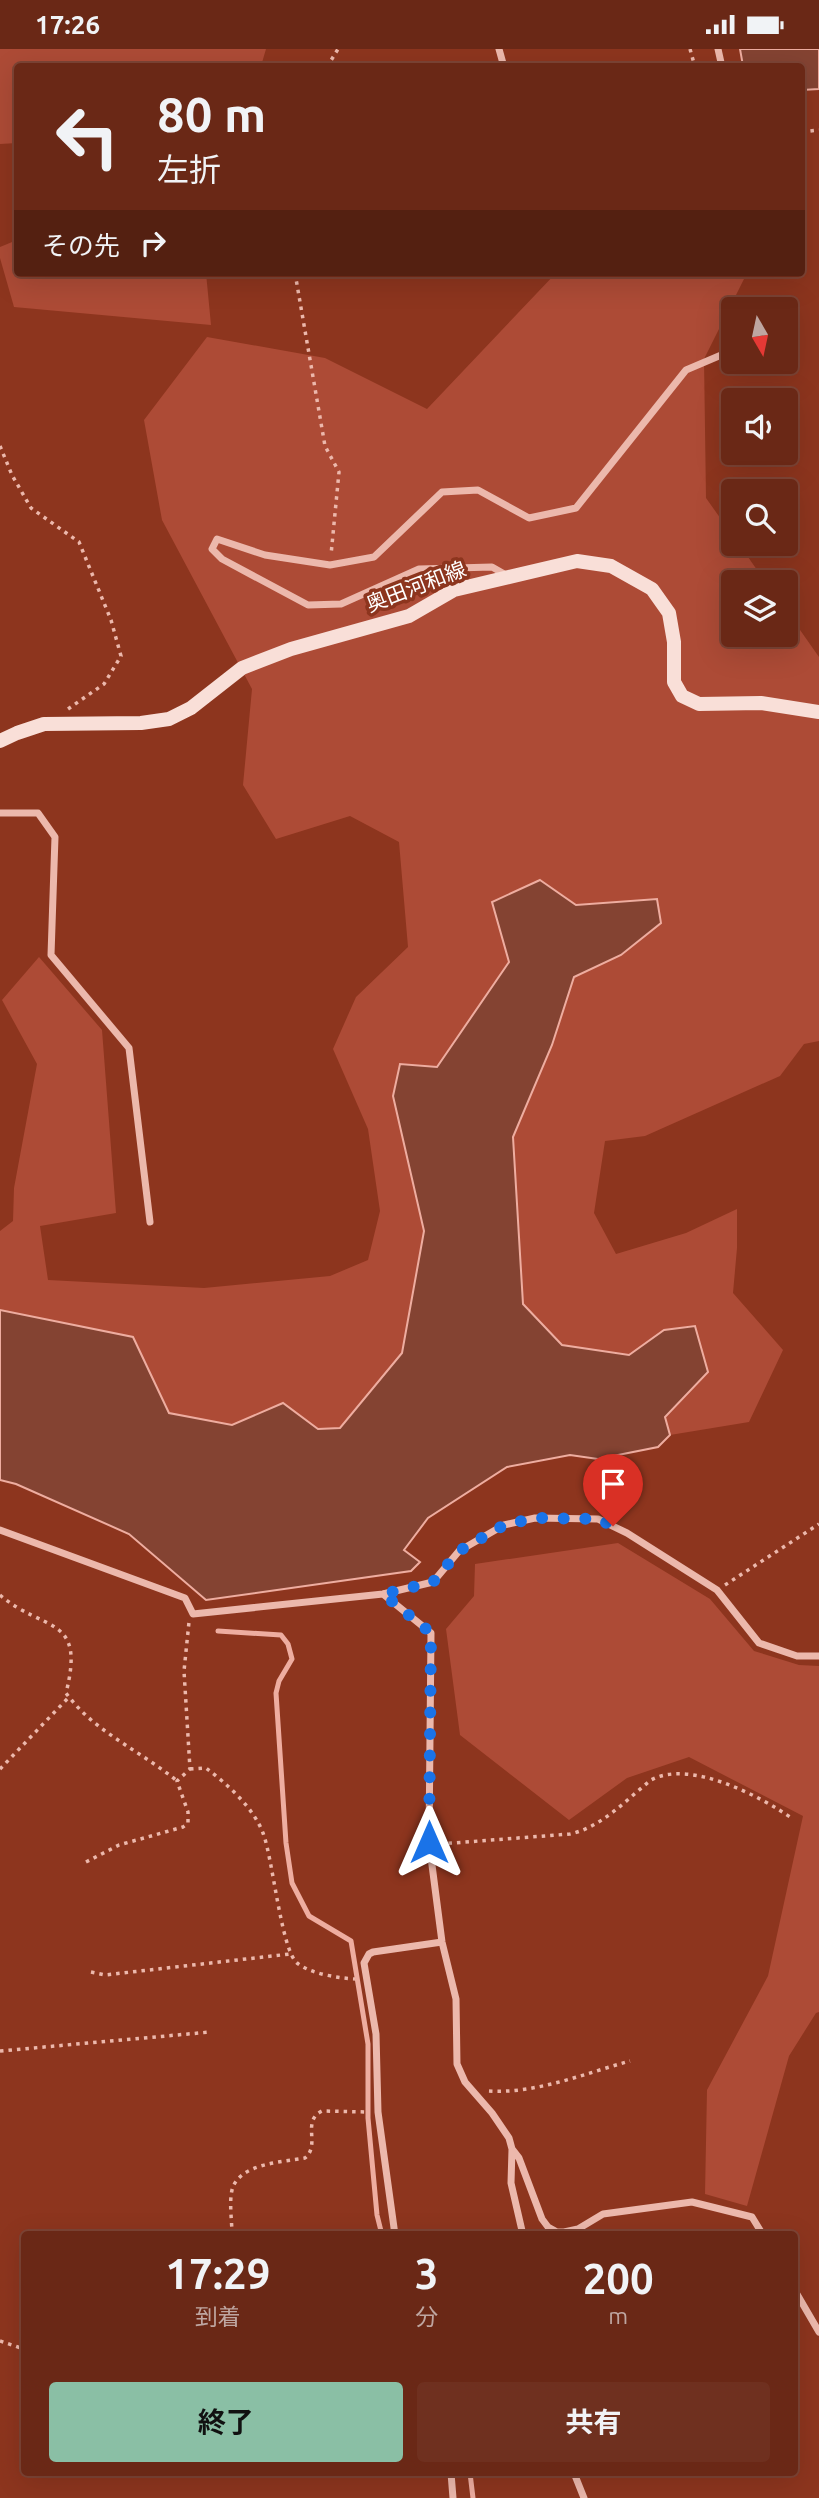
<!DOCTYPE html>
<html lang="ja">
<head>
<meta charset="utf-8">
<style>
	body { margin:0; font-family:Ubuntu,"Noto Sans JP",sans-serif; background:#6f301f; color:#f1f3f6; height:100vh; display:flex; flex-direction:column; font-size:26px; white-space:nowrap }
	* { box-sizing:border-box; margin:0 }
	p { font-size:23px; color:#bea6a1 }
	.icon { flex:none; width:38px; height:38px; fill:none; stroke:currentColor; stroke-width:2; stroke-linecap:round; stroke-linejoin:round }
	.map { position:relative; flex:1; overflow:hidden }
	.sheet { position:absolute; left:21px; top:2182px; width:777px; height:245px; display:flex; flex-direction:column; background:#6a2816; border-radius:7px; box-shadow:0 7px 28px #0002,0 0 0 2px #7d4435 }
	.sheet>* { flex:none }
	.banner { position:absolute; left:14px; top:14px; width:791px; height:214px; border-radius:7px; box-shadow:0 7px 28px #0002,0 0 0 2px #7d4435; background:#6a2816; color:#f1f3f6; overflow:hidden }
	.needle { width:46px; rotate:171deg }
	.fabs { position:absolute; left:721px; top:248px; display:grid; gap:14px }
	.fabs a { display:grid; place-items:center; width:77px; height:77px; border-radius:7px; background:#6a2816; box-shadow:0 7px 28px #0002,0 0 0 2px #7d4435; font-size:35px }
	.pin { position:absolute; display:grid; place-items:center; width:60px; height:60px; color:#fff; margin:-72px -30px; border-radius:50% 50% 50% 0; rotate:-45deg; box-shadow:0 0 7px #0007 }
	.pin .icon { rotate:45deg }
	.me { position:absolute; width:77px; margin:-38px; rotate:0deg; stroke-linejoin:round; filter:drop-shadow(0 0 5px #0008) }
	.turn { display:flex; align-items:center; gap:24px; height:147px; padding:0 28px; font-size:32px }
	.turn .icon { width:91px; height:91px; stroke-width:2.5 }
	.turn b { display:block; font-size:49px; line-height:60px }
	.then { display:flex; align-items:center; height:66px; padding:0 28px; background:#0003; gap:14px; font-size:26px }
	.eta { display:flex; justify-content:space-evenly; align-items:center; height:119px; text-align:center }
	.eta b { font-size:42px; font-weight:700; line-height:49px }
	.button { display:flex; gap:14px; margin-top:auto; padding:14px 28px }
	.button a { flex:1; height:80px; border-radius:7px; background:#8abfa5; color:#111; font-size:28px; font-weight:700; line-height:80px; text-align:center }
	.button a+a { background:#6f301f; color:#f1f3f6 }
	.status { display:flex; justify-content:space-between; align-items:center; height:49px; padding:0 35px; background:#6a2816; direction:ltr }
	.status svg { height:19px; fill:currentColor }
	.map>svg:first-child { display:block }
	.green { fill:#ad4b36 }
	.water { fill:#844332; stroke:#eeada0; stroke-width:2 }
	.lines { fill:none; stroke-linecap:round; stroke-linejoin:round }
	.stream { stroke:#eeada0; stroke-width:5 }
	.path { stroke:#ecb8ac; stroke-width:3.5; stroke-dasharray:3.5 5; stroke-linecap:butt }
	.street { stroke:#ecb8ac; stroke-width:7 }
	.secondary { stroke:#f9dfd8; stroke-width:14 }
	.route { stroke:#1a73e8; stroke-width:12; stroke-dasharray:0 21.6 }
	.labels { text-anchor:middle; stroke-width:7; stroke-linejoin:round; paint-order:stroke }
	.street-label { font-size:21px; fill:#fff; stroke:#8d351e }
</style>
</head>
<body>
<div class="status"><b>17:26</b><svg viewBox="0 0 49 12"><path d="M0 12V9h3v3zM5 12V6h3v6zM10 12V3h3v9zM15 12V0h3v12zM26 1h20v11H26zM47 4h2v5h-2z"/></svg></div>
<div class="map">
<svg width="819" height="2449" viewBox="0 0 819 2449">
	<rect width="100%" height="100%" fill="#8d351e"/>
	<path class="green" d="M0,0H266L261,17L18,18L17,94L0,95Z
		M17,191L18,224H206L211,276L14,258L0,209V198Z
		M556,224H747L704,310L706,449L733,487V495H739L766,534H733V586H786V561L819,608V992L804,995L780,1027L645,1087L605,1092L594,1164L616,1205L686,1184L737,1160V1199L733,1244L783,1301L749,1373L670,1386L665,1368L708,1323L664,1281L629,1306L562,1296L523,1255L513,1088L552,996L574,928L621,906L657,850L576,856L540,831L509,912L437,1018L400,1015L409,1117L424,1182L402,1304L340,1380H318L283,1354L232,1376L168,1364L133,1288L0,1261V1182L13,1172L14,1139L37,1015L2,951L39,908L102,981L116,1164L40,1177L48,1231L204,1239L330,1227L368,1211L380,1162L368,1080L333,1000L356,948L408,898L399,793L350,767L276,790L243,736L252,640L162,471L144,371L207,288L325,309L427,360Z
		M618,1494L710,1550L754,1602L799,1616L819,1617V1963L816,1964L789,2007L747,2157L705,2145L707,2041L768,1927L803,1767L689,1708L627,1729L569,1771L460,1686L446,1580L474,1547L475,1515Z"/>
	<path class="water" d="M740,0H819V40L802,41V18L743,17Z
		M540,831L576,856L657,850L661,874L621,906L574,928L552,996L513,1088L523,1255L562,1296L629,1306L664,1281L695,1277L708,1323L665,1368L670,1386L658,1398L598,1410L570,1406L507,1418L428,1469L404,1501L420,1513L411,1522L206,1551L129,1485L16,1435L0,1431V1261L133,1288L169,1364L232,1376L283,1354L318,1380L340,1379L402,1304L424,1182L393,1047L400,1015L437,1018L509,913L492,853Z"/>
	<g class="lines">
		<path class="stream" d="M218,1582L281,1586L288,1595L292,1610L279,1632L276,1644L286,1794L292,1834L309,1867L351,1892L368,1995V2069L377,2166L382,2186
			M470,2424L473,2449"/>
		<path class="path" d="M690,0L695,18
			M327,18L338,0
			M802,83L819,81
			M295,224L325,397L339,423L331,506
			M0,397L12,426L31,459L79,493L111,571L121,607L104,635L68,660
			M725,1536L819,1475
			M0,1546C44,1584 86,1565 66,1644C94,1683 141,1702 177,1732
			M0,1720L69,1648
			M190,1720L206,1719C227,1735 253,1758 263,1784C273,1810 281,1900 297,1914C311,1925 338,1929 355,1930
			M440,1795L570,1785C602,1778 626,1751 651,1731C690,1710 760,1747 793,1770
			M86,1813L119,1796L183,1778L188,1774V1763L177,1732L190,1720L184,1622L189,1573
			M91,1923L105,1926L290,1905
			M0,2002L210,1983
			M489,2042C536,2045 586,2024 630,2012
			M232,2186C232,2172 229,2154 232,2141C239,2114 283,2113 305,2109C321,2096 301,2072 322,2062L367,2063
			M0,2292L24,2300"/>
		<path class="street" d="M499,0L504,18
			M718,0L722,18
			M506,526L492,518L419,520L341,555L308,556L222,510L212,500L217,490L265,506L330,516L374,508L442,443L478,441L529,469L576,459L686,321L733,301
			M0,764H38L55,788L51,906L129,999L150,1173
			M0,1481L185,1549L193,1565L383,1545L433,1533L459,1502L504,1476L535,1469L598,1470L627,1484L717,1541L759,1594L797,1607H819
			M383,1545L431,1584L429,1793L442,1893L456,1950L457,2015L465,2033L492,2064L509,2089L512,2100L511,2134L523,2186
			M512,2100L519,2109L542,2170L548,2178L557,2183H564L578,2180L603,2165L692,2153L752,2168L763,2186
			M395,2186L378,2063L376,1985L364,1914L369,1905L373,1903L442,1893
			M794,2240L819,2283
			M451,2424L453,2449
			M574,2424L584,2449"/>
		<path class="secondary" d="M0,692L17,684L44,675L141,674L169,670L191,659L242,619L291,600L409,567L454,541L577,512L611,517L652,540L669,564L674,593V633L682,647L699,655L761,654L819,663"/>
	</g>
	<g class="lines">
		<path class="route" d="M429,1793L431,1584L383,1545L433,1533L459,1502L504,1476L535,1469L598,1470L613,1477"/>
	</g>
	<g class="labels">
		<g class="street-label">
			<text transform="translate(416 538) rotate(-21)" y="7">奥田河和線</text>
		</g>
	</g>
</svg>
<div class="fabs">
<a><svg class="needle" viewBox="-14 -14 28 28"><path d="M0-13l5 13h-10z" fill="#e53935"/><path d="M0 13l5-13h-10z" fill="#bea6a1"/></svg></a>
<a><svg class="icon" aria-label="sound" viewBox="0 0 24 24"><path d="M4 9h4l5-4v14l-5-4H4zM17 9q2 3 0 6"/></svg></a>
<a><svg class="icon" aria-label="search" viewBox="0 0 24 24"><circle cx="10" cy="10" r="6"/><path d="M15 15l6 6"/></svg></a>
<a><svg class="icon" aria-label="layers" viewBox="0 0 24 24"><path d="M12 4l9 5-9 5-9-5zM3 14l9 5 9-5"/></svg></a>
</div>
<div class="pin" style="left:613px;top:1477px;background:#d93025"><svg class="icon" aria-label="arrive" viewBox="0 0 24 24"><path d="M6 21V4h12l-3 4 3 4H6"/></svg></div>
<svg class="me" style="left:429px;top:1793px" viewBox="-20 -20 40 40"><path d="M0-17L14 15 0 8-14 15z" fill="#1a73e8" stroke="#fff" stroke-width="4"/></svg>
<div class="banner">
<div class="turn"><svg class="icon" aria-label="left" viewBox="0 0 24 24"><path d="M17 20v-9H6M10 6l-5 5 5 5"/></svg><div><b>80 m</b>左折</div></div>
<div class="then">その先<svg class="icon" aria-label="right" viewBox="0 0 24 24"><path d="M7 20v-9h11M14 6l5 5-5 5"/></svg></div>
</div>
<section class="sheet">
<div class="eta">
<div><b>17:29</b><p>到着</p></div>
<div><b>3</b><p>分</p></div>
<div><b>200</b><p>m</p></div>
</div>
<div class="button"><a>終了</a><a>共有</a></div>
</section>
</div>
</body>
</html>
